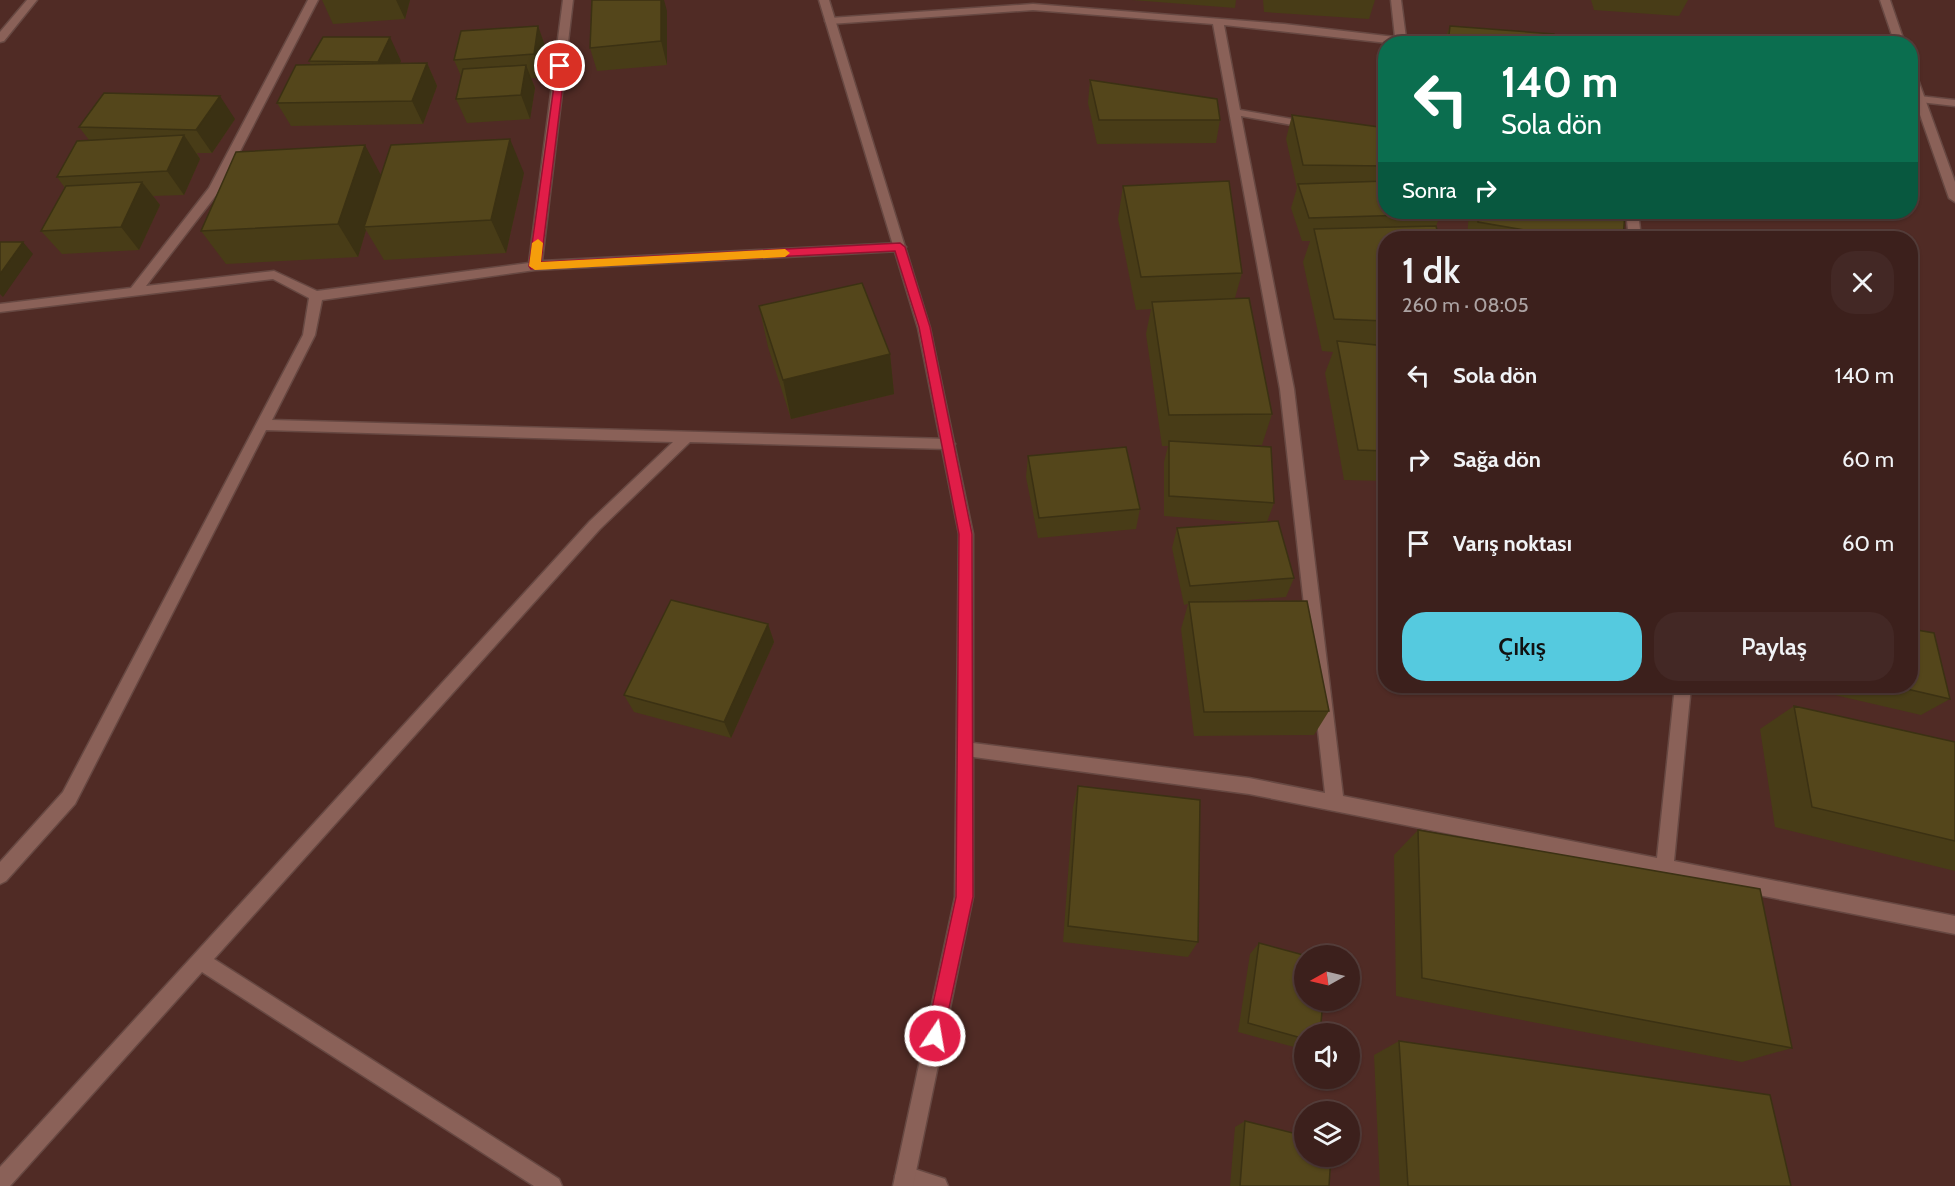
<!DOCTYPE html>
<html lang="tr">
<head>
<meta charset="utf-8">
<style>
	body { margin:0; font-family:Cabin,sans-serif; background:#432825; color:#f1f3f6; height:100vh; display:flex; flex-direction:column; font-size:22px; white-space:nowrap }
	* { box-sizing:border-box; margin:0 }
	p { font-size:20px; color:#aca3a3 }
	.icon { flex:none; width:33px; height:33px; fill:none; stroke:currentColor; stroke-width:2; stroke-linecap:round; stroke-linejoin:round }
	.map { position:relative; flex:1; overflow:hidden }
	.drawer { position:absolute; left:1378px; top:231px; width:540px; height:462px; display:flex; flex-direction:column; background:#3c201c; border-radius:24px; box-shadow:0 2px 4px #0004,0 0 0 2px #553e3b }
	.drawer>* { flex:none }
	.banner { position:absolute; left:1378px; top:36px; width:540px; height:183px; border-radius:24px; box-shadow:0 2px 4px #0004,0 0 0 2px #553e3b; background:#0b6e4f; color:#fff; overflow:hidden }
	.needle { width:39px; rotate:262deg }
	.tools { position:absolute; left:1294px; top:945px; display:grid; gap:12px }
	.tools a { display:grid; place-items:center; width:66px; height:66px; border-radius:50%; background:#3c201c; box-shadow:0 2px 4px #0004,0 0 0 2px #553e3b; font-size:30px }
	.pin { position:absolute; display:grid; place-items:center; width:51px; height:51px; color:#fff; margin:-26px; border:3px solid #fff; border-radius:50%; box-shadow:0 2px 6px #0007 }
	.me { position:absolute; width:66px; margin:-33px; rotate:12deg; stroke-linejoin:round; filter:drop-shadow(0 0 4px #0008) }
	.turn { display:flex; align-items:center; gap:21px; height:126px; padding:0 24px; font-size:27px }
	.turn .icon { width:78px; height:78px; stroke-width:2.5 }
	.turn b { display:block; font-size:42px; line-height:51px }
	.then { display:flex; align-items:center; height:57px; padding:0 24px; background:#0003; gap:12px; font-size:22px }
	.round { display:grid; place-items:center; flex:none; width:63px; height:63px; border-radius:24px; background:#432825 }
	.overview { display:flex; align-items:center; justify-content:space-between; height:102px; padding:0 24px }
	h1 { font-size:36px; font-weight:600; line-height:45px }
	.button { display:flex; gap:12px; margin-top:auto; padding:12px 24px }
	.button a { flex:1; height:69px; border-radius:24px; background:#55cadf; color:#111; font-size:24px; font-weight:600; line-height:69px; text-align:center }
	.button a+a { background:#432825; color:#f1f3f6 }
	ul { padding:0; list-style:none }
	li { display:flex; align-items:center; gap:18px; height:84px; padding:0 24px }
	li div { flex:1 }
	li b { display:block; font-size:22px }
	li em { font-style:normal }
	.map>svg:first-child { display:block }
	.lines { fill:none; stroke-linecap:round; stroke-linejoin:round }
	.minor-casing { stroke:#674842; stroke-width:3 }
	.tertiary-casing { stroke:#674842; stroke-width:3 }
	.minor { fill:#8a6158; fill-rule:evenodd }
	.tertiary { fill:#8a6158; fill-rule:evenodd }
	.wall { fill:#483c17 }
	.shaded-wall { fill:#3b3113 }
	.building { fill:#54461b; stroke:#3b3113; stroke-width:1.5 }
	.route { fill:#e11d48; stroke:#92132f; stroke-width:1.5 }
	.slow { fill:#f59e0b }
</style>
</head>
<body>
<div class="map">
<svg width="1955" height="1186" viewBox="0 0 1955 1186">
	<rect width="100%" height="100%" fill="#502b25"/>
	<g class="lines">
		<defs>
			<path id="minor" d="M27,0H37L4,41L0,42V32Z
				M308,0H318L220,190L146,286L274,271L317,291L529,263L563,0H573L542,261L900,243L906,247L900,251L535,270L322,300L315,335L272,420L948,439L955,444L948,449L690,442L600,529L214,959L559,1179L562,1186H534L202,972L10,1186H0V1167L590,521L673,442L266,430L75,804L6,881L0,884V862L63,792L303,335L309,298L273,279L0,312V304L131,288L209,188Z
				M1391,0H1401L1406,38L1432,44H1397L1224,25L1240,110L1309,122L1314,125L1309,128L1241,116L1294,389L1343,796L1657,858L1675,686H1691L1674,861L1955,916V934L1249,794L959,755L957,750L959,745L965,742L1249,778L1325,793L1280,389L1213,24L1033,10L830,24L825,21L830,18L1033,4L1284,24L1395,37Z
				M1911,95L1955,100V106L1911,101Z
				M1626,212H1638L1641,238H1629Z
				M905,1166L945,1179L948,1186H905L898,1183L895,1176L898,1169Z"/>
			<path id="tertiary" d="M819,0H829L930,328L973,534V897L913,1186H893L955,897L959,534L918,328Z
				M1880,0H1890L1905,44H1895Z
				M1911,71L1916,74L1955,182V202L1949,198L1911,89Z"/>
		</defs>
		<use href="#minor" class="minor-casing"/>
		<use href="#tertiary" class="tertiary-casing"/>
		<use href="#minor" class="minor"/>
		<use href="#tertiary" class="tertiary"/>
	</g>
	<path class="wall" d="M322,0H410L405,19L333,24Z
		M1132,0H1236L1235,8Z
		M1263,0H1375L1369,19L1264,12Z
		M1591,0H1688L1679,16L1594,10Z
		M667,11V65L597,71L590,48Z
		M538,26L546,49L542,78H531L535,88L530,119L467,123L456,99L461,76L454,60Z
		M1450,26L1555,44H1443Z
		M309,61H401L400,63H427L437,86L423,124L291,126L277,103L311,65Z
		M1090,80L1220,120L1216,143L1097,144L1088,103Z
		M1292,115L1386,128V212L1441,214L1436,226L1386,238V481L1344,480L1325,373L1333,352L1322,351L1303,262L1310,241H1302L1291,208L1297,188L1286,139Z
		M235,119L212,153H197L200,159L184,195L153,196L160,205L139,250L62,254L41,231L65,188L57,177L89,140L79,127Z
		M524,173L506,253L384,260L366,230L358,257L226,264L201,231L381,175Z
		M1123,186L1242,273L1235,298L1272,414L1262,445H1235L1274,503L1267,522L1294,578L1286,597L1222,602L1329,711L1314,735L1194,736L1181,629L1188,604L1184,605L1172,548L1177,528L1255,523L1164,516V462L1168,446H1162L1146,334L1151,309L1136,310L1118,219Z
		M1469,212H1620L1623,238H1467Z
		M759,306L890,354L894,394L791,419L768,347Z
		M1028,456L1140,509L1136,529L1038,538L1026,477Z
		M768,624L774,642L731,738L634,712L624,695Z
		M1796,686H1911L1950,699L1921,715Z
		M1794,706L1955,742V871L1775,827L1760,729Z
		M1078,786L1198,942L1188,957L1063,942L1073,807Z
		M1418,830L1792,1048L1742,1062L1396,996L1394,855Z
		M1259,943L1305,1034V1050L1238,1032L1250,954Z
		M1399,1041L1791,1186H1380L1374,1055Z
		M1245,1121L1329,1186H1230L1235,1127Z"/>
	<path class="shaded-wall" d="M396,0H410L405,19Z
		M661,0H664L667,11V65L661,41Z
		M538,26L546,49L542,78L534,54Z
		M390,37L401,61L390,85L378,62Z
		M427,63L437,86L423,124L412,101Z
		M526,65L535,88L530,119L521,95Z
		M220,96L235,119L212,153L196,130Z
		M184,135L200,159L184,195L167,171Z
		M510,139L524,173L506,253L491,220Z
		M365,145L383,179L364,227L366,230L358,257L338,224Z
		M142,182L160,205L139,250L121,227Z
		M23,242L33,254L3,297L0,294V274Z
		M890,354L894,394L791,419L783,380Z
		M768,624L774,642L731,738L724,722Z"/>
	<path class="building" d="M592,0H661V41L590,48Z
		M538,26L534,54L454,60L461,31Z
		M1450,26L1554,34L1555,44H1448Z
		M323,37H390L378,62L309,61Z
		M427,63L412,101L277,103L296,65Z
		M526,65L521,95L456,99L463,69Z
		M1090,80L1217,99L1220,120H1099Z
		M104,93L220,96L196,130L79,127Z
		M1292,115L1386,128V166L1303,165Z
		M184,135L167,171L57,177L77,141Z
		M510,139L491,220L364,227L391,145Z
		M365,145L338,224L201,231L236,152Z
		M1229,181L1242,273L1141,277L1123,186Z
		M1386,181V212H1440L1441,214L1309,218L1298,184Z
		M142,182L121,227L41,231L66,186Z
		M1478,212H1620L1625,213L1623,238H1572L1478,222Z
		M1436,226L1439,238H1386V321L1334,319L1314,229Z
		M1504,231L1548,238H1504Z
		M0,242H23L0,274Z
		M862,283L890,354L783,380L759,306Z
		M1249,298L1272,414L1169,415L1152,302Z
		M1337,341L1386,346V451L1358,450Z
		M1169,441L1271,447L1274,503L1169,496Z
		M1126,447L1140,509L1039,518L1028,456Z
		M1278,521L1294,578L1190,586L1177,528Z
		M671,600L768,624L724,722L624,695Z
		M1307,601L1329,711L1204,712L1189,602Z
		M1911,629L1934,633L1950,699L1894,686H1911Z
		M1794,706L1955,742V841L1812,807Z
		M1078,786L1200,800L1198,942L1068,926Z
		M1418,830L1760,889L1792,1048L1422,978Z
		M1259,943L1307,956H1305V1000H1323L1320,1034H1305V1039L1248,1023Z
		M1399,1041L1770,1095L1791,1186H1408Z
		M1245,1121L1305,1136V1156H1331L1329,1186H1240Z"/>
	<path class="route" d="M557,64L565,66L541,262L900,243L905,247L930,327L972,534L973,897L943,1036L941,1043L935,1045L929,1043L926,1036L956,897L959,534L919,327L895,251L531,269L529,266Z"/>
	<path class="slow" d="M538,239L543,243L541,262L785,249L790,253L785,257L535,270L529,266L532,243Z"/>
</svg>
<div class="tools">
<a><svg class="needle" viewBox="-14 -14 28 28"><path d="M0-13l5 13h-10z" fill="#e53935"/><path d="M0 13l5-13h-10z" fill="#aca3a3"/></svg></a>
<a><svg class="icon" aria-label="sound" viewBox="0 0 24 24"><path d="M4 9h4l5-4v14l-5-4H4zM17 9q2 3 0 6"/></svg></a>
<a><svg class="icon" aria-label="layers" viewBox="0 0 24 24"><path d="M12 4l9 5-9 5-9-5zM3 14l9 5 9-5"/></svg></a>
</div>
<div class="pin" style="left:560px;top:66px;background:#d93025"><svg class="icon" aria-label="arrive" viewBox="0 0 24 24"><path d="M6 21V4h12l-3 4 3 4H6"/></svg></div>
<svg class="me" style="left:935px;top:1036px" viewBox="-20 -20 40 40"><circle r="17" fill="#e11d48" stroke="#fff" stroke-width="3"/><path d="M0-11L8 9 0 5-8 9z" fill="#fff"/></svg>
<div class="banner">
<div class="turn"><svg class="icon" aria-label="left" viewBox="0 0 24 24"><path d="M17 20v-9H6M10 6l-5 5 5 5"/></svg><div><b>140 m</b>Sola dön</div></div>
<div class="then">Sonra<svg class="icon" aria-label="right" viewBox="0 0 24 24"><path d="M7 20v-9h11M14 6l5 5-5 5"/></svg></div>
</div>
<section class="drawer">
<div class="overview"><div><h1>1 dk</h1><p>260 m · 08:05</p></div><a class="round"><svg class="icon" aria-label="close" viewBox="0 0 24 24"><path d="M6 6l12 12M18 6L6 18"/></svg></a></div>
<ul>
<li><svg class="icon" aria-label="left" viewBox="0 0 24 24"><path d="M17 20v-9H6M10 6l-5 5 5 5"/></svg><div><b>Sola dön</b></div><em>140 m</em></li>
<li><svg class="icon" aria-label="right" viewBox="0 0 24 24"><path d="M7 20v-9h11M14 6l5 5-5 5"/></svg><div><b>Sağa dön</b></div><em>60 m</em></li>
<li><svg class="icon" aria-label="arrive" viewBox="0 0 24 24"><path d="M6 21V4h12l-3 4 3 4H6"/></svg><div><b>Varış noktası</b></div><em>60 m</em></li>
</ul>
<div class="button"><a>Çıkış</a><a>Paylaş</a></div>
</section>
</div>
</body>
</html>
